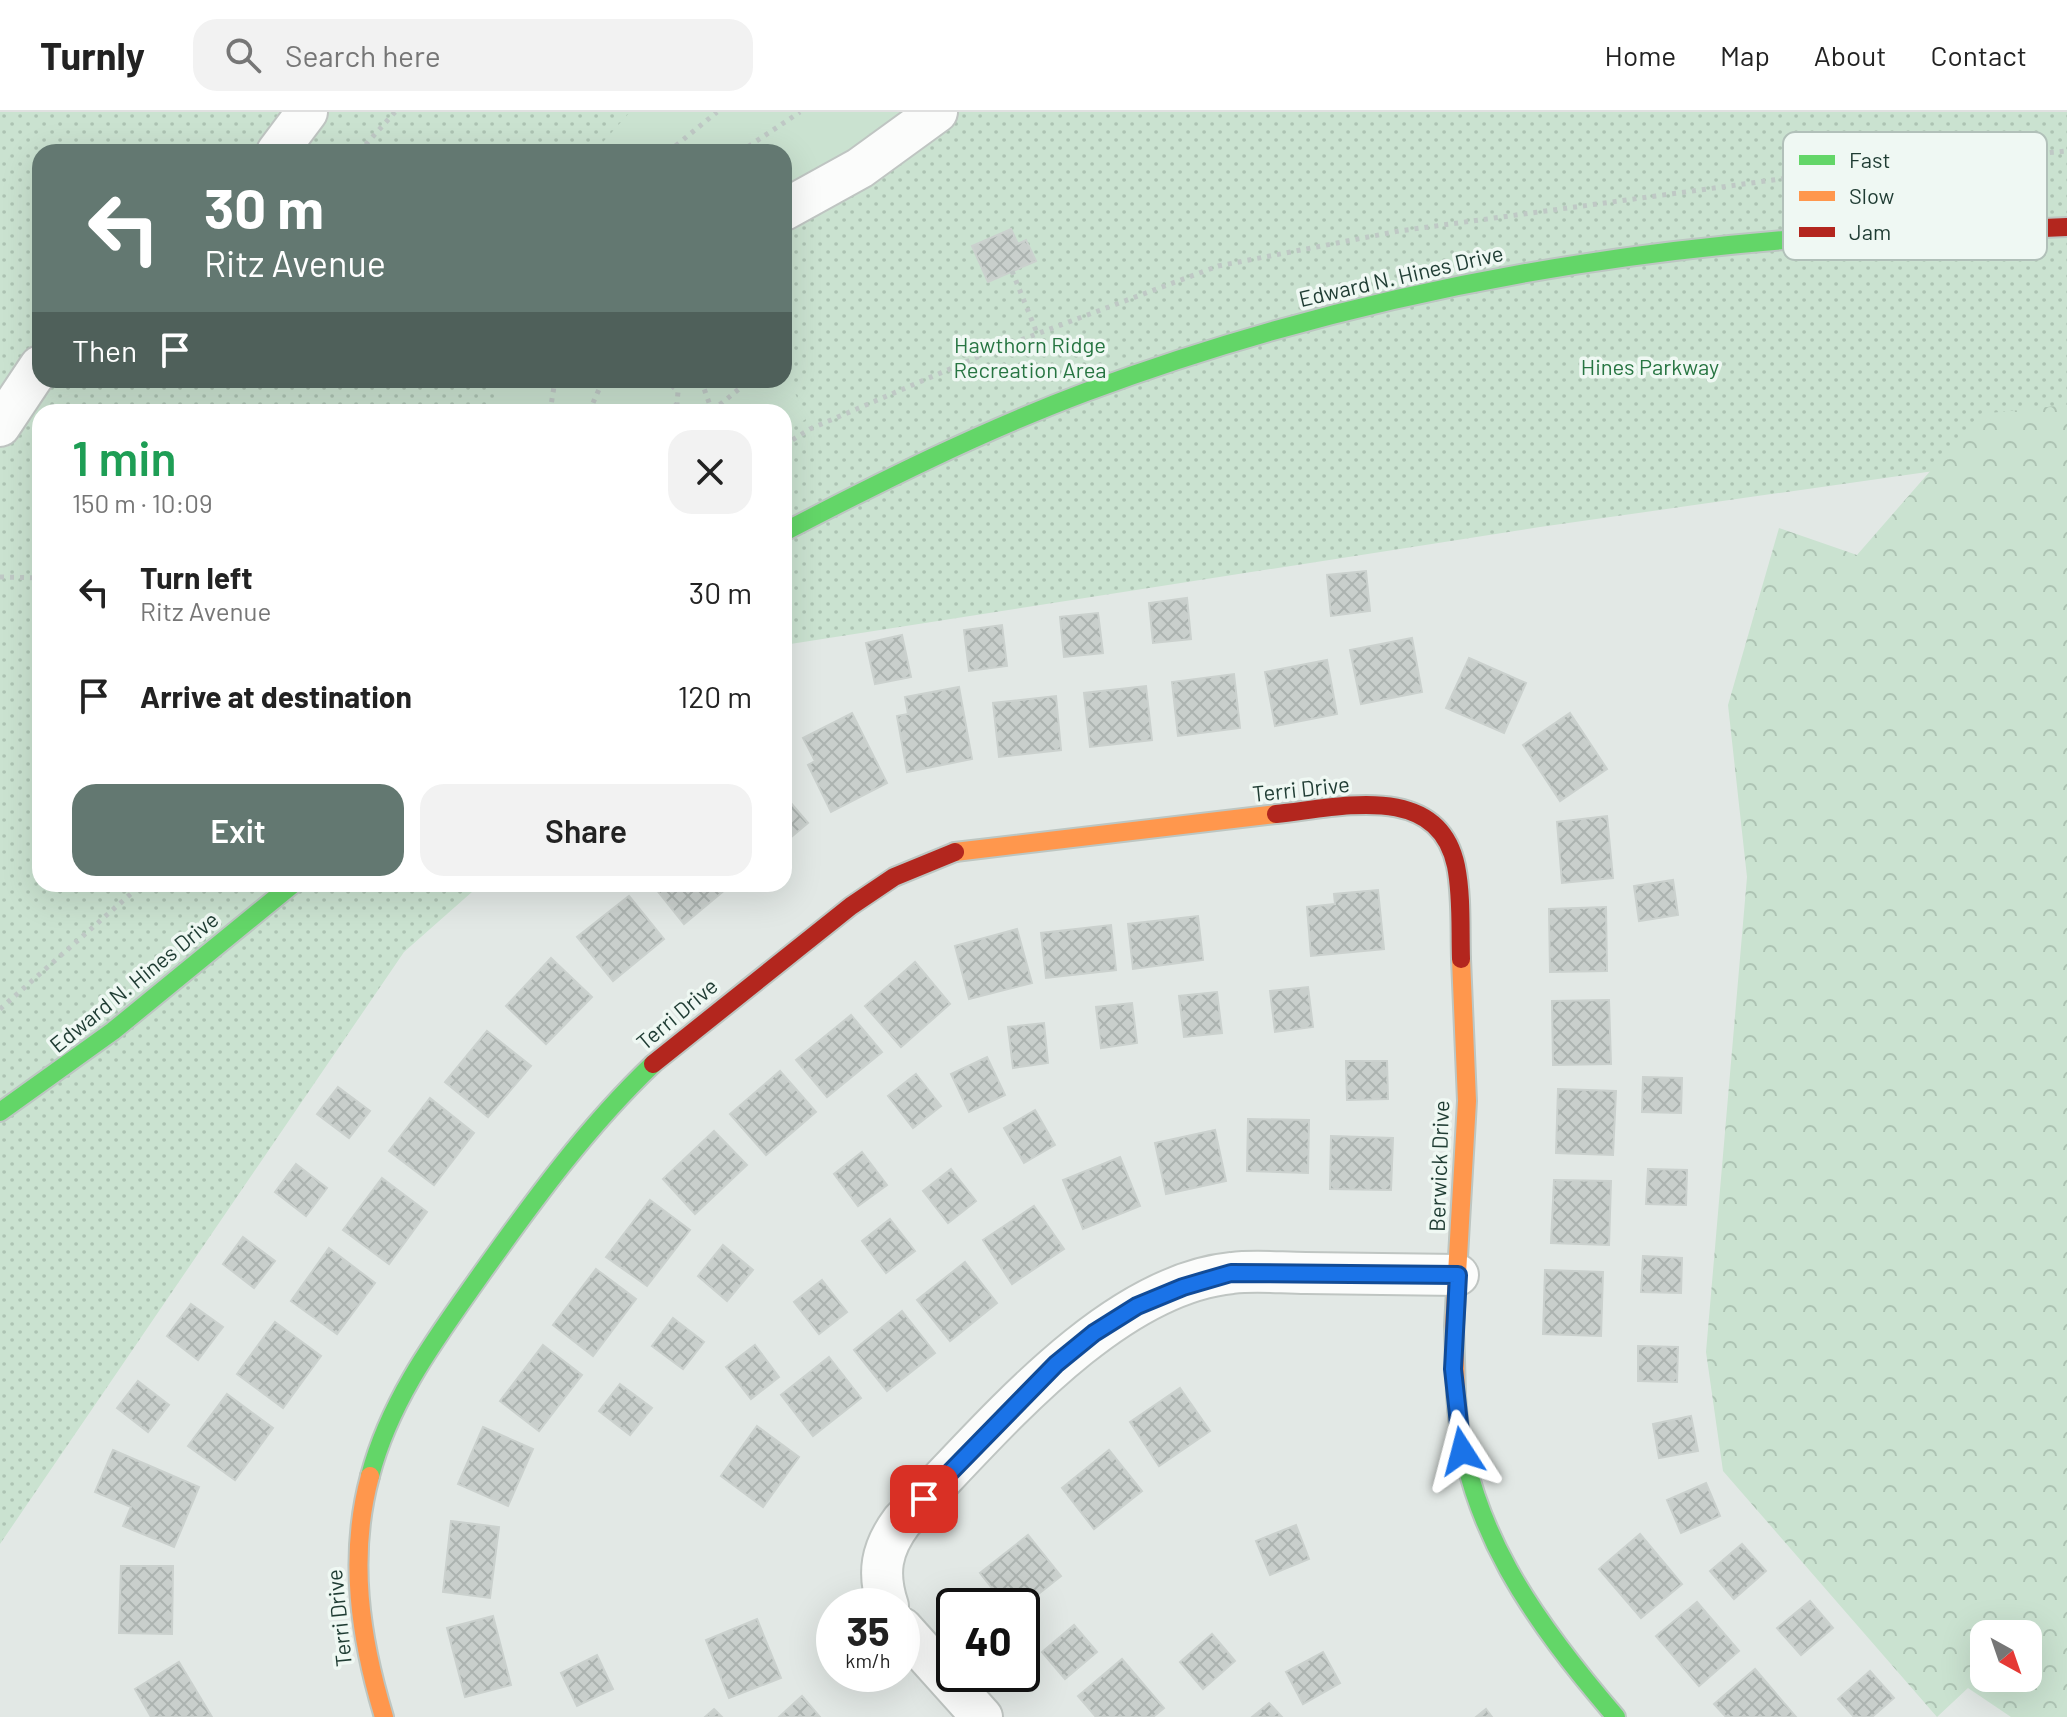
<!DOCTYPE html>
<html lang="en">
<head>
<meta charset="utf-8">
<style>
	body { margin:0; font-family:Barlow,sans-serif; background:#f2f2f2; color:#222; height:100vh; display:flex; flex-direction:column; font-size:30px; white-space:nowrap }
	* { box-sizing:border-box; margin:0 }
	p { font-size:26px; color:#767676 }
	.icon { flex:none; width:44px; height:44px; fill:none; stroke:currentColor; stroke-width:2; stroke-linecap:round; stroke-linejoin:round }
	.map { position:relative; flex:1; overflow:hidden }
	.sheet { position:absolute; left:32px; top:292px; width:760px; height:488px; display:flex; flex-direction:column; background:#fff; border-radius:24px; box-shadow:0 8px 32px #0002 }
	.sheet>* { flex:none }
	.top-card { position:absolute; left:32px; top:32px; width:760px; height:244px; border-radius:24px; box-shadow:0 8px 32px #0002; background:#637871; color:#fff; overflow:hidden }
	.needle { width:52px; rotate:140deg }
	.tools { position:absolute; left:1970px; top:1508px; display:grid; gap:16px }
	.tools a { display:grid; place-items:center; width:72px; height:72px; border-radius:16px; background:#fff; box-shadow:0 8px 32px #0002; font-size:40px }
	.speed { position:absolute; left:816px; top:1476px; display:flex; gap:16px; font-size:40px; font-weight:700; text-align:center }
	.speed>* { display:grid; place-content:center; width:104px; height:104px; border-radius:50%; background:#fff; box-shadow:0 8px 32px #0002; line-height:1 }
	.speed small { font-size:20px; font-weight:400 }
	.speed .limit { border:4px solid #111; border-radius:12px; background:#fff; color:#111 }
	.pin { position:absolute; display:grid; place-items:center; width:68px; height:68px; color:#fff; margin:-34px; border-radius:16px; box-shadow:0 4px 12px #0006 }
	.me { position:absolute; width:88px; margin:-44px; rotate:351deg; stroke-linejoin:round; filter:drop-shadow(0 0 6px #0008) }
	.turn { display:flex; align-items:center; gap:28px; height:168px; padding:0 40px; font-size:36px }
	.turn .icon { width:104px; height:104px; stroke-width:2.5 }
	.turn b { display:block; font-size:56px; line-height:68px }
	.then { display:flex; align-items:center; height:76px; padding:0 40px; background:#0003; gap:16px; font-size:30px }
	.round { display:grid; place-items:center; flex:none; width:84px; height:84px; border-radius:24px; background:#f2f2f2 }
	.headline { display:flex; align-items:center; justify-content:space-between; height:136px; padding:0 40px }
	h1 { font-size:48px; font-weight:600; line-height:60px; color:#1e9e55 }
	.button { display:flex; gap:16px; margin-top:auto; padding:16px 40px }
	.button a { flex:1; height:92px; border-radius:24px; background:#637871; color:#fff; font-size:32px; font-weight:600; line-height:92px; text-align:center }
	.button a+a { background:#f2f2f2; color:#222 }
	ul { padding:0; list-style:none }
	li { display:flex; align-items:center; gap:24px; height:104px; padding:0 40px }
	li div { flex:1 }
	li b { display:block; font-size:30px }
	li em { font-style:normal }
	header { display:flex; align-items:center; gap:48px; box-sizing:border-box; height:112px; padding:0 40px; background:#fff; border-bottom:2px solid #e0e0e0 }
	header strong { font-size:38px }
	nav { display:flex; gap:44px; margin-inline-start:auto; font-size:28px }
	.search { width:560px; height:72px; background:#f2f2f2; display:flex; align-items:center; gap:20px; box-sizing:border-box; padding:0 28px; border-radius:24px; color:#767676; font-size:30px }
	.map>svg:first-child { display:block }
	.grass { fill:url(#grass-dots); fill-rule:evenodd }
	.forest { fill:url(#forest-crowns); fill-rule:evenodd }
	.garden { fill:#cae2d0 }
	.building { fill:url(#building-cross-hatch); stroke:#cbd1ce; stroke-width:2 }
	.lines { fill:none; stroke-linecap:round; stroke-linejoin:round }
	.street-casing { stroke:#bfc5c2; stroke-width:44 }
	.fast-casing { stroke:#bdc6c2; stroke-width:22 }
	.slow-casing { stroke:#bdc6c2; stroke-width:22 }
	.jam-casing { stroke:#bdc6c2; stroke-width:22 }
	.path { stroke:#bfc8c5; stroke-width:5; stroke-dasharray:4 6; stroke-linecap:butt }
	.street { stroke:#fbfcfb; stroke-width:40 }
	.fast { stroke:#63d668; stroke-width:18 }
	.slow { stroke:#ff974d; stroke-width:18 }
	.jam { stroke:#b3261e; stroke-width:18 }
	.route-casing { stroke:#114b97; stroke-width:20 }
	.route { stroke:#1a73e8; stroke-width:14 }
	.labels { text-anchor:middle; stroke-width:7; stroke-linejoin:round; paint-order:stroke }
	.street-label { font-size:22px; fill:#1f3c33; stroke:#eff8f3 }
	.park-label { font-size:22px; fill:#277542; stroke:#eff8f3 }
	.key { fill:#eff8f3; stroke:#b1c0b9; stroke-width:2 }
	.key-label { font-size:22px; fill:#1f3c33 }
</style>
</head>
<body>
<header>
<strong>Turnly</strong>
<div class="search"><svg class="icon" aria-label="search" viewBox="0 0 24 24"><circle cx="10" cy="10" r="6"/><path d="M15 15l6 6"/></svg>Search here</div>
<nav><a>Home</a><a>Map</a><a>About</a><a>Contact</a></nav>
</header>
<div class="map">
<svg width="2067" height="1605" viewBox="0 0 2067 1605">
	<defs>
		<pattern id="grass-dots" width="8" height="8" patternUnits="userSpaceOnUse" patternTransform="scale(2)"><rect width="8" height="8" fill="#cae2d0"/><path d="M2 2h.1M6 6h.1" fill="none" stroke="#adc3b3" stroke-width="1.8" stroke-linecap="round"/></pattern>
		<pattern id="forest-crowns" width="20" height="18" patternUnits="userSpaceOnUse" patternTransform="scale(2)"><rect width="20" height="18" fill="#cae2d0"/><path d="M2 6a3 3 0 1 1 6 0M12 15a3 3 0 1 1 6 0" fill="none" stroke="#adc3b3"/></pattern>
		<pattern id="building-cross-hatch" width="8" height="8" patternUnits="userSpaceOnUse" patternTransform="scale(2)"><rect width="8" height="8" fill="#c9cfcc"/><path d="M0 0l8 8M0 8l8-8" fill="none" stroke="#acb3b0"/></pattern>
	</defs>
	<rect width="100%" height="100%" fill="#e2e8e5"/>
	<path class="grass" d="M0,0H2067V340L1540,415L784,533V300H40V772H481L404,840L0,1432ZM40,40H784V268H40Z"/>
	<path class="forest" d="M2067,293V1605H2011L1968,1576L1937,1605L1723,1359L1706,1240L1747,765L1728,593L1779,416L1857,443L1980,302ZM1984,1522H2028V1566H1984Z"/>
	<path class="garden" d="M630,0H903L867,23L827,64L784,87V40H594Z
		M784,255L806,307L784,321V300H493L495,275L510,268H784Z"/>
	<path class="building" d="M1011,117L1018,132L1026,128L1036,149L988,170L972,134Z
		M1366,459L1370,499L1331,504L1327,463Z
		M1187,486L1191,527L1153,531L1149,491Z
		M1098,501L1103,541L1064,545L1060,505Z
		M1002,513L1007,554L969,559L964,518Z
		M902,523L911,565L875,572L866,531Z
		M1412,526L1422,580L1361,592L1350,538Z
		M1469,546L1526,571L1504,621L1446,596Z
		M1327,548L1337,602L1275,614L1265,560Z
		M1234,562L1240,616L1178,624L1172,570Z
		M1146,574L1152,628L1090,635L1084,581Z
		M959,575L972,647L907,660L897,604L908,602L905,585Z
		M1056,584L1061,638L999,645L993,591Z
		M852,601L887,671L831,700L808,653L815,649L803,626Z
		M1570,601L1607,657L1560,689L1523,633Z
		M784,683L808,711L784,731Z
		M1607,704L1613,766L1562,771L1557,710Z
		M1673,768L1678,803L1639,809L1634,774Z
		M652,772H732L684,812Z
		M1378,778L1384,837L1311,844L1307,795L1335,792L1334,782Z
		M629,784L664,827L613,869L577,825Z
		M1606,795L1607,859L1550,860L1549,797Z
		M1198,804L1203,848L1133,857L1128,812Z
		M1111,813L1116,858L1046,866L1041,821Z
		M1017,817L1032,871L969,887L955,834Z
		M551,846L592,885L546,932L506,894Z
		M915,850L950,892L901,935L865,894Z
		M1308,875L1313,915L1275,920L1270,879Z
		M1217,880L1222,921L1184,925L1179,884Z
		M1609,888L1611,952L1553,953L1552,889Z
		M1132,891L1137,931L1101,936L1096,895Z
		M851,903L882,940L827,985L796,948Z
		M1044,911L1048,951L1013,956L1008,915Z
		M487,919L531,954L488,1005L445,970Z
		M987,945L1005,983L969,1000L951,962Z
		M1346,949H1387L1388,987L1347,988Z
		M780,959L816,1000L766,1043L730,1002Z
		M916,962L941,994L913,1016L888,984Z
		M1643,965L1682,966L1681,1001L1642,1000Z
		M338,975L370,999L349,1026L317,1002Z
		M1558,977L1616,979L1613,1043L1556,1041Z
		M430,986L474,1021L434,1073L389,1039Z
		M1035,998L1055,1033L1024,1051L1004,1016Z
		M1248,1007L1309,1008L1308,1061L1247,1059Z
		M1215,1018L1226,1069L1166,1082L1155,1031Z
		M714,1019L747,1053L695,1102L663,1067Z
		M1331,1024L1393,1026L1391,1078L1330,1077Z
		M862,1040L887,1073L858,1094L834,1062Z
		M1120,1045L1140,1094L1083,1117L1063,1068Z
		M296,1052L327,1076L306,1104L275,1080Z
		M951,1057L976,1089L948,1111L923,1079Z
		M1648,1057L1687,1058L1686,1093L1646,1092Z
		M382,1066L427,1100L389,1152L343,1118Z
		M1554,1068L1611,1069L1609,1133L1551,1131Z
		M650,1088L690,1118L647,1174L606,1145Z
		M1034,1094L1064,1137L1012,1172L983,1128Z
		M890,1107L915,1139L886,1161L862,1129Z
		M243,1125L275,1149L254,1176L223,1152Z
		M723,1133L753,1158L727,1189L698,1164Z
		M329,1136L375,1171L337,1222L291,1189Z
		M1643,1144L1682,1146L1681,1181L1641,1180Z
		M965,1150L997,1191L950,1229L917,1188Z
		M596,1157L636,1187L593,1244L553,1213Z
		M1545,1158L1603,1160L1601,1224L1543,1222Z
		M822,1168L847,1200L819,1222L794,1190Z
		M191,1192L223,1215L198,1248L167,1224Z
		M902,1199L935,1241L887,1279L854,1238Z
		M673,1206L704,1230L683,1257L652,1234Z
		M275,1210L321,1244L283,1296L237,1262Z
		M543,1233L582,1263L539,1319L500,1289Z
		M755,1233L779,1265L751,1287L726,1255Z
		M1638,1234L1678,1235L1677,1270L1638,1269Z
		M829,1245L861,1286L813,1324L781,1283Z
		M138,1269L169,1293L148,1320L117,1296Z
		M620,1272L652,1296L630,1323L599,1299Z
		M1180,1276L1210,1319L1159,1354L1130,1310Z
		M227,1282L273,1316L235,1368L188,1334Z
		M1691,1304L1698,1339L1659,1346L1653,1312Z
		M757,1314L799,1345L763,1395L721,1364Z
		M483,1315L533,1337L508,1394L458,1372Z
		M113,1338L199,1375L174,1435L123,1414L131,1395L95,1380Z
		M1109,1338L1142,1379L1094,1417L1062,1376Z
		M1706,1371L1720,1404L1681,1421L1667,1388Z
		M451,1409L499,1415L490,1486L443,1480Z
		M1296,1413L1309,1447L1270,1463L1256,1429Z
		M1640,1422L1682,1472L1641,1506L1599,1457Z
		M1028,1423L1061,1464L1022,1495L1006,1494L980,1461Z
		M1742,1432L1766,1459L1734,1487L1710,1459Z
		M121,1454H173L172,1522L119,1521Z
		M1810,1489L1833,1516L1801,1543L1777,1516Z
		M1697,1490L1739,1539L1699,1574L1656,1524Z
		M493,1504L511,1573L465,1585L447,1516Z
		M757,1507L781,1566L729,1586L706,1528Z
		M1074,1513L1097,1540L1065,1567L1042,1540Z
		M1212,1522L1235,1549L1203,1577L1180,1550Z
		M1323,1540L1340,1571L1303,1592L1286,1560Z
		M597,1543L613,1577L577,1594L561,1561Z
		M1122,1547L1164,1596L1153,1605H1096L1078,1584Z
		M179,1550L212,1605H151L135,1577Z
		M1755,1557L1796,1605H1726L1714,1592Z
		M1870,1559L1894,1586L1872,1605H1854L1838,1587Z
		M802,1584L820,1605H779Z
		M1269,1591L1282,1605H1252Z
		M714,1597L722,1605H705Z
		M1486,1597L1492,1605H1476Z"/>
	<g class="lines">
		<defs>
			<path id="street" d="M277,40L307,0
				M784,98L860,56L937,0
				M0,314L40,254
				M888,1494C877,1461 881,1437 902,1409C986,1324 1107,1173 1232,1161C1256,1158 1282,1161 1306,1161C1356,1162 1407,1162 1458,1163
				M902,1516L982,1605"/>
			<path id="fast" d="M784,420C882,369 982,319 1086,280C1330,189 1582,140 1841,124
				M0,1000L113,919L293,772
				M1456,1283C1463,1412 1535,1511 1616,1605
				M370,1364C390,1287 437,1225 482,1161C534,1088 587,1015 653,952"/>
			<path id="slow" d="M955,740L1276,702
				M1456,1283L1454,1214L1467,989L1461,847
				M370,1364C348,1445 360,1526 384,1605"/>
			<path id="jam" d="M1841,124L2067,115
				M1276,702C1337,696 1438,668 1456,754C1462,784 1460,816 1461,847
				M653,952L851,794L894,765L955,740"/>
		</defs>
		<use href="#street" class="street-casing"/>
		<use href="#fast" class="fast-casing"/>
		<use href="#slow" class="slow-casing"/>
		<use href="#jam" class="jam-casing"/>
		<path class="path" d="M359,40L395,0
			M668,40L717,0
			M740,40L800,0
			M1012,159L1037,221
			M632,268L671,273L678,279L677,292L667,300
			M701,268L712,299
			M712,299L750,268
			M550,300L555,268
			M589,300L600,275L614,268
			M784,333L810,317L994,238L1218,154L1399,119L1839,59L2067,39
			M0,465L40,466
			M0,897L142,772"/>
		<use href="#street" class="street"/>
		<use href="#fast" class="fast"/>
		<use href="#slow" class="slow"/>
		<use href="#jam" class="jam"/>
	</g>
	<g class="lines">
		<defs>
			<path id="route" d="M924,1387L1056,1252L1094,1221L1137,1194L1183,1175L1231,1161L1458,1163L1453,1257L1462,1339"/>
		</defs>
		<use href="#route" class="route-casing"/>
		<use href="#route" class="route"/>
	</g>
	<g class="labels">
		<g class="street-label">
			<text transform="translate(1401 164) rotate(-13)" y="8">Edward N. Hines Drive</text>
			<text transform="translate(1301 677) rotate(-6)" y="8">Terri Drive</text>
			<text transform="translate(134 870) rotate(-39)" y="8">Edward N. Hines Drive</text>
			<text transform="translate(677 902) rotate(-40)" y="8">Terri Drive</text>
			<text transform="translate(1439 1054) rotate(-88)" y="8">Berwick Drive</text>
			<text transform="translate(339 1506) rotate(-96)" y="8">Terri Drive</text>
		</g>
		<g class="park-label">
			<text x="1030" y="241">Hawthorn Ridge<tspan x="1030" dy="25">Recreation Area</tspan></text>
			<text x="1650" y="263">Hines Parkway</text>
		</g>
	</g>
	<rect x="1783" y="20" width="264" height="128" rx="12" class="key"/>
	<rect x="1799" y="43" width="36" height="10" fill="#63d668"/>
	<rect x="1799" y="79" width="36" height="10" fill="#ff974d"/>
	<rect x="1799" y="115" width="36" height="10" fill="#b3261e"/>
	<g class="key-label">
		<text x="1849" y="56">Fast</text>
		<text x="1849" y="92">Slow</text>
		<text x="1849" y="128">Jam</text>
	</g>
</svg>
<div class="tools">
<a><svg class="needle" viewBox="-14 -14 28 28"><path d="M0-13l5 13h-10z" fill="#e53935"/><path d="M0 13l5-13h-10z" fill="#767676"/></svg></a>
</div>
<div class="speed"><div>35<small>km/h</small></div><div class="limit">40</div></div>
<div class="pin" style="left:924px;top:1387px;background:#d93025"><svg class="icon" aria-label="arrive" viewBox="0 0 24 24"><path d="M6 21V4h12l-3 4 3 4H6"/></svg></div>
<svg class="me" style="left:1462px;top:1339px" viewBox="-20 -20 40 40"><path d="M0-17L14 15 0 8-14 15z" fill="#1a73e8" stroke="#fff" stroke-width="4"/></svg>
<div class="top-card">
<div class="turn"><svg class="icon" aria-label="left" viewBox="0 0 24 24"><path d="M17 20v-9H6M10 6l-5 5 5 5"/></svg><div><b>30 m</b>Ritz Avenue</div></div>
<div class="then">Then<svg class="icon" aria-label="arrive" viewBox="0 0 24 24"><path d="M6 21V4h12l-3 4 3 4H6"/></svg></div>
</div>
<section class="sheet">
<div class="headline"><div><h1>1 min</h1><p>150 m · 10:09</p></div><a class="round"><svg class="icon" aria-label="close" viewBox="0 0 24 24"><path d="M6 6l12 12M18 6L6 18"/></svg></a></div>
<ul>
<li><svg class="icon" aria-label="left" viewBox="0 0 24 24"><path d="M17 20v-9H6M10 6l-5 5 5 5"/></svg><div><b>Turn left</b><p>Ritz Avenue</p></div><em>30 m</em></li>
<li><svg class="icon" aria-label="arrive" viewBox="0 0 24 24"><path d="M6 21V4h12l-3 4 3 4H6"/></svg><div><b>Arrive at destination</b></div><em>120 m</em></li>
</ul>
<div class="button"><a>Exit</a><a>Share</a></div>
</section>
</div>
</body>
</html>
